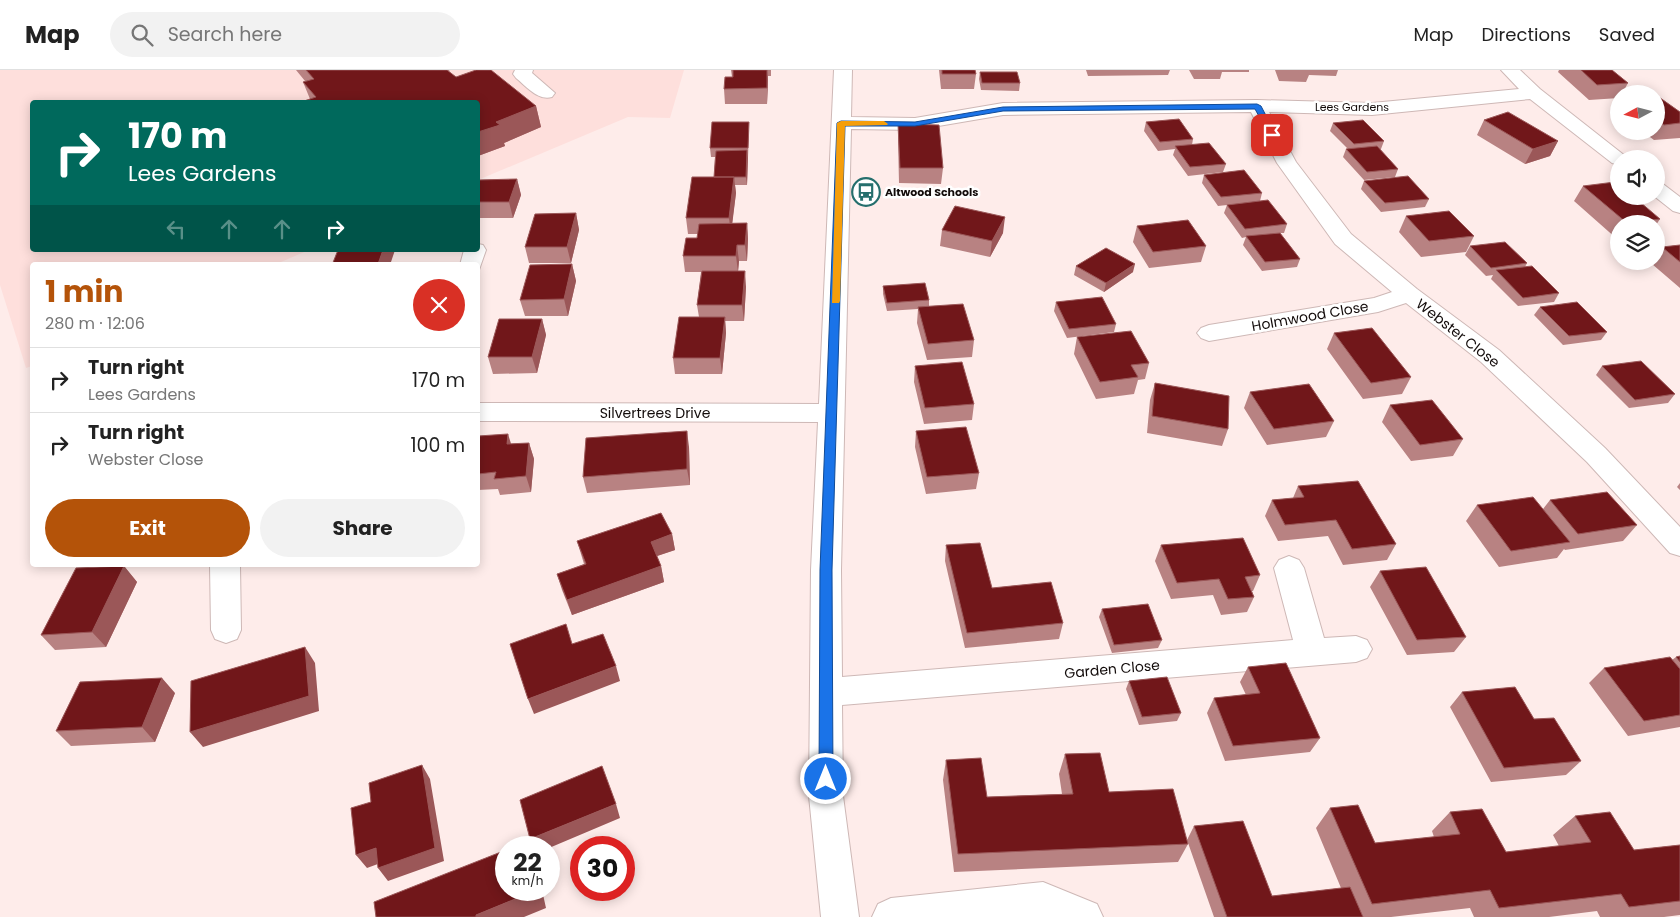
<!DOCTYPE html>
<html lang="en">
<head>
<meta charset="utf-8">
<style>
	body { margin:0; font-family:Poppins,sans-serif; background:#f2f2f2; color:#222; height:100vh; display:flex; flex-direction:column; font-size:19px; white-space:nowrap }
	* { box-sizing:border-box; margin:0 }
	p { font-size:16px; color:#767676 }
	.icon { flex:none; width:28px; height:28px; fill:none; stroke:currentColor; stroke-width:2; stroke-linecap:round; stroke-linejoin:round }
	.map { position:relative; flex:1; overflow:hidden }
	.sheet { position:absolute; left:30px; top:192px; width:450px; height:305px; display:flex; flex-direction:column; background:#fff; border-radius:5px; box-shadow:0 2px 12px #0003 }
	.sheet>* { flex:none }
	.guide { position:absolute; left:30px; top:30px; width:450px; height:152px; border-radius:5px; box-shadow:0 2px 12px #0003; background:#00695c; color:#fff; overflow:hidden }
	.needle { width:32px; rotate:263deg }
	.fabs { position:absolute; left:1610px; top:15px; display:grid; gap:10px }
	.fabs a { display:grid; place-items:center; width:55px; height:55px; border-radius:50%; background:#fff; box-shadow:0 2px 12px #0003; font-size:25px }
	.speed { position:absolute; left:495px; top:766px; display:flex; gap:10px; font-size:25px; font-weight:700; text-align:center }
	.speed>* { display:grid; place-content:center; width:65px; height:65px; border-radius:50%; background:#fff; box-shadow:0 2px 12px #0003; line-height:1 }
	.speed small { font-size:12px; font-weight:400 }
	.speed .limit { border:8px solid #d22; background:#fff; color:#111 }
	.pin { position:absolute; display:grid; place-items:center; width:42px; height:42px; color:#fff; margin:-21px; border-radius:10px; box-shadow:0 2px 8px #0006 }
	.me { position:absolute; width:55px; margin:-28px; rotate:0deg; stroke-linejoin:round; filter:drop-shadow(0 0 4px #0008) }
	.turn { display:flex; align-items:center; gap:18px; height:105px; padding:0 15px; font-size:22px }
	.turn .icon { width:65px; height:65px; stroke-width:2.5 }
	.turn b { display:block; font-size:35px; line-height:42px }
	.lanes { display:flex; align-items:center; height:48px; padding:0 15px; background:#0003; justify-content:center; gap:25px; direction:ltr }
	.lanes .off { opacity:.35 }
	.round { display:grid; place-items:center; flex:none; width:52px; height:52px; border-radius:26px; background:#f2f2f2 }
	.summary { display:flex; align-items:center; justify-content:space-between; height:85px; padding:0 15px }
	h1 { font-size:30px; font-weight:700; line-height:38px; color:#b45309 }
	.action { display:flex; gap:10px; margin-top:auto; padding:10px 15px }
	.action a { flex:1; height:58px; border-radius:30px; background:#b45309; color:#fff; font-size:20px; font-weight:700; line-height:58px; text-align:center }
	.action a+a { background:#f2f2f2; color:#222 }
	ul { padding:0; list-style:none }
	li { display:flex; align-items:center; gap:15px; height:65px; padding:0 15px; border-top:1px solid #e0e0e0 }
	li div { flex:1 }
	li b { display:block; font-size:19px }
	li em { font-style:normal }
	header { display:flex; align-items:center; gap:30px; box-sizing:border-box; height:70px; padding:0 25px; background:#fff; border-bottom:1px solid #e0e0e0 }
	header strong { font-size:24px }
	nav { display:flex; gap:28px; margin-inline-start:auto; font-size:18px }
	.search { width:350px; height:45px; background:#f2f2f2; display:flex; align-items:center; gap:12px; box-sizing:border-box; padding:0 18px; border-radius:28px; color:#767676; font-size:19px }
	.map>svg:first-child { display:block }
	.built { fill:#fedfdc }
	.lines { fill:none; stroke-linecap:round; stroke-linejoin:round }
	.minor-casing { stroke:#ceb8b6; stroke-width:2 }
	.minor { fill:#fff; fill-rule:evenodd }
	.wall { fill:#b88282 }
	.shaded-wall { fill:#9b5758 }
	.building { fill:#71171a; stroke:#9b5758 }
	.route { fill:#1a73e8; stroke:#114b97 }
	.slow { fill:#f59e0b }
	.labels { text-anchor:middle; stroke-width:5; stroke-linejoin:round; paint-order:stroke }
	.far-street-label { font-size:11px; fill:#120b0a; stroke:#fff }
	.far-poi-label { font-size:11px; font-weight:bold; fill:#120b0a; stroke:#fff; text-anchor:start }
	.street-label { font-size:14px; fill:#120b0a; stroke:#fff }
</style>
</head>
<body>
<header>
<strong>Map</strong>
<div class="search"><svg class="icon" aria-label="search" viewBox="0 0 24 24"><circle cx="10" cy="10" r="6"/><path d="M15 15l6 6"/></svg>Search here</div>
<nav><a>Map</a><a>Directions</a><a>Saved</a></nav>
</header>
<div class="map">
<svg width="1680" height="847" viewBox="0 0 1680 847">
	<rect width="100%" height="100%" fill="#feecea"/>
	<path class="built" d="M0,0H684L670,48L628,47L478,110V32H32V180H309L274,195H32V296L26,298L0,215Z"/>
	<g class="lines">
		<defs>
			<path id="minor" d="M515,0H533L532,3L555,23L552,27C538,31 527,17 516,8L513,4Z
				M834,0H852L851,47L915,48L1003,33L1257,30L1372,33L1519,19L1501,0H1520L1540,19L1629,89H1619V95L1612,93L1530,29L1372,45L1269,42L1296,92L1351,164L1417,219L1499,280L1605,378L1680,457V486L1670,483L1587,392L1481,292L1406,233L1378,242L1209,271L1201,268L1197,263L1201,258L1209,255L1374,228L1392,222L1335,174L1277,93L1251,42L1003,45L915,60L851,59L841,500L842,607L1293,570L1274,498L1279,490L1289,486L1299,490L1304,498L1324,568L1356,566L1367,570L1372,579L1367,588L1356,592L842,635L843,726L859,847H821L809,726L811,500L818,352L478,351V333L819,334Z
				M1656,112L1663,114L1680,127V143L1673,141L1654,126H1656Z
				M478,174L483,175L486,180L479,200L478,195H460L464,180H478Z
				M210,495H240L241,560L237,569L226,573L215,569L211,560Z
				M1043,812L1097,834L1103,847H872L878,834L891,828Z"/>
		</defs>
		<use href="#minor" class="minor-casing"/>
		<use href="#minor" class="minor"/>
	</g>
	<path class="wall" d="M296,0H450L448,1L456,7L536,36L541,57L504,73L505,76L478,86V32L310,29L303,12L305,11Z
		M731,0H771V6H768L767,34H725L724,19L732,7Z
		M939,0H975L976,4L974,19H941Z
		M1086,0H1170L1168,5L1088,6Z
		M1189,0H1249V2H1222L1220,9H1194Z
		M1275,0H1338L1336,6L1309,5L1306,12L1279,11Z
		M1559,0H1612L1628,13L1622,24H1619V28L1589,30L1558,2Z
		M980,2L1020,13L1019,21L981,20L979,9Z
		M1656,25L1680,42V68L1654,70L1642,61H1656Z
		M1619,34V43L1615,40Z
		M1484,50L1558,71L1550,86L1525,94L1477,65Z
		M1146,52L1193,69L1192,75L1226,94L1223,102L1188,106L1173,85L1175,79L1158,81L1144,61Z
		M1333,53L1384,71L1381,79H1380L1398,99L1395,107L1364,110L1343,87L1346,79H1348L1330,61Z
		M898,54L943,98L941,114L899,113L898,70Z
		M749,60L747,115H735L736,123L732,153H747L748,169L747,191H739L738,201L746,217L744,251H725L726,263L722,304H675L673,288L699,247L697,235L701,202H685L683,186L697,168L698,164H688L686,148L714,107L715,87H711L710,78Z
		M1204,105L1262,123L1260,131L1287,154L1284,163H1280L1300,189L1297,197L1262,201L1243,175L1246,167L1242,168L1224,143L1227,135L1218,136L1202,113Z
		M517,109L521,125L513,148H478V110Z
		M1364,111L1429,129L1425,137L1381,142L1361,119Z
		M1583,116L1660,149L1656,155V154H1619V169H1617L1574,131Z
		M576,143L579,160L571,193H529L525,177Z
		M1406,146L1474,166L1466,182L1421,187L1399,162Z
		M1137,156L1206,176L1201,192L1149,198L1133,172Z
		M942,160L1003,163L990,187L940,176Z
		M1680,175V218L1652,194L1653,191H1656V187L1662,177Z
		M1470,176L1527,193L1525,197L1559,223L1554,232L1518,236L1491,209L1493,205L1486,206L1465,185Z
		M572,194L576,211L568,246H525L520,230Z
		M1076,196L1133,202L1104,222L1074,205Z
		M883,216L929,230V236L974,270L972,287L927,290L917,253L918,239L887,241L883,224Z
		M1056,232L1116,254L1114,262L1067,268L1054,241Z
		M1540,237L1607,262L1601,270L1563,275L1534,245Z
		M542,249L546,265L537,303L493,304L488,287Z
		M1334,263L1411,307L1402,324L1363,329L1327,279Z
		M1077,267L1149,293L1145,309L1138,310L1134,324L1096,329L1074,284Z
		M915,296L974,334L972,350L924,354L914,312Z
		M1602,296L1675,324L1668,333L1629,338L1596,305Z
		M1155,313L1228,359L1222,376L1147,363L1150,330Z
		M1250,322L1334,351L1326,367L1267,375L1244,338Z
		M1390,335L1463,369L1453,386L1411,391L1382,352Z
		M916,361L979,403L976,419L926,424L915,377Z
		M478,366L511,374L529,373L534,389L531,422L500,425L498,419L478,420Z
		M689,377L690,415L587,423L583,407Z
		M1680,413V420L1677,417Z
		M1298,416L1396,474L1387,490L1343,495L1328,466L1278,471L1265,446L1272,430L1293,428Z
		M1550,430L1637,455L1623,471L1565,480L1564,479L1557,488L1499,497L1466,451L1477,435L1543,439Z
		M672,464L675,480L657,486L661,496L664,512L572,545L562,520L557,504L584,494L577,471Z
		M946,475L992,518L1063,553L1059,569L965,578L945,491Z
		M1161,475L1260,505L1253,521H1252L1254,527L1247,542L1221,545L1213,525L1171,529L1155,491Z
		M124,496L137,512L106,577L55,580L41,565Z
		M1380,501L1466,567L1454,582L1407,585L1370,517Z
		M1102,539L1162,570L1158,578L1112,583L1099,547Z
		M1680,586V657L1628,666L1589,613L1604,598L1672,590L1676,587Z
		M1248,597L1320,668L1310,682L1225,691L1207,643L1214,628L1246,625L1240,612Z
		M1129,611L1181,643L1177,651L1139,655L1126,619Z
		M1462,622L1534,649L1581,691L1566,705L1491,712L1450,637Z
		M175,623L155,672L71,676L56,661Z
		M1065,684L1109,722L1188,774L1178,792L954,802L943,710L946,690L987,727L1062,724L1059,704Z
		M1330,738L1375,773L1434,767L1432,761L1450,742L1506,782L1559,776L1553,765L1575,746L1634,780L1680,775V845L1664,847H1600L1597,841L1549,847H1474L1470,838L1391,847H1214L1187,770L1194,756L1272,826L1341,818L1316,758Z"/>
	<path class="shaded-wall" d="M767,0L768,10L767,34Z
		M536,36L541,57L504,73L505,76L478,86V62L496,52Z
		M1558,71L1550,86L1525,94L1533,79Z
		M747,80L748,88L747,115L746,107Z
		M734,107L736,123L731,164L729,148Z
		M517,109L521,125L513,148L509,132Z
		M576,143L579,160L571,193L567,177Z
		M1005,147L1003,163L990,187L992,171Z
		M747,153L748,169L747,191L745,175Z
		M737,175L739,191L738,202L736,186Z
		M383,180H395L390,195H378V194Z
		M572,194L576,211L568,246L564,229Z
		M1135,194L1133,202L1104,222L1106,213Z
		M745,201L746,217L744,251L742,235Z
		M725,247L726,263L722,304L720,288Z
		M542,249L546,265L537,303L532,287Z
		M687,361L689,377L690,415L687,399Z
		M508,364L513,380L507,374Z
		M529,373L534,389L531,422L526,406Z
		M672,464L675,480L654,487L651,472Z
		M124,496L137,512L106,577L92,562Z
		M661,496L664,512L572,545L567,530Z
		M305,577L315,593L319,641L203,677L190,662Z
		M616,596L620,611L534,644L528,629Z
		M162,608L175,623L155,672L142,657Z
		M422,695L430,709L444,791L388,811L378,798Z
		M616,734L620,748L549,778H534L530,769Z
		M376,778L386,791L367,798L356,785Z
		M537,820H542L546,838L524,847H476V845Z"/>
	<path class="building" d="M306,0H447L456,7L476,0H491L536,36L496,52L500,55L478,62V32H301L316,27L303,12L314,9Z
		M733,0H767V18L724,19L725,7H733Z
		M942,0H975L976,4H942Z
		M1581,0H1612L1628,13L1597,15Z
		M980,2H1017L1020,13H982Z
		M1652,22L1655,24H1637Z
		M1656,25L1680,42V53L1664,55L1656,49Z
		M1508,42L1558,71L1533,79L1484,50Z
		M1179,49L1193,69L1160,72L1146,52Z
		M1363,50L1384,71L1354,74L1333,53Z
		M712,52H749L748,78H710Z
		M898,54L939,55L943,98H900Z
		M1209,73L1226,94L1190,97L1175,76Z
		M1377,76L1398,99L1367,102L1346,79Z
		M747,80L746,107H714L716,81Z
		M1244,100L1262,123L1221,127L1204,105Z
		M1408,106L1429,129L1385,133L1364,111Z
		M692,107H734L729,148H686Z
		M517,109L509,132H478V110Z
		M1615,112L1619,115V126H1633L1660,149L1627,153L1583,116Z
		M1268,130L1287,154L1245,159L1227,135Z
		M955,136L1005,147L992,171L942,160Z
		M1449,141L1474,166L1429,171L1406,146Z
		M576,143L567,177H525L535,144Z
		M1188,150L1206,176L1153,182L1137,156Z
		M747,153L745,175H737L736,186H683L686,168H697L699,154Z
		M1280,163L1300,189L1265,192L1246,166Z
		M1505,172L1527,193L1491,198L1470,176Z
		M1680,175V192L1662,177Z
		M1106,178L1135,194L1106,213L1076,196Z
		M338,180H383L378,194L332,195Z
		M572,194L564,229L520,230L530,195Z
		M1532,196L1559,223L1523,228L1496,200Z
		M702,201H745L742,235H697Z
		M925,213L929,230L887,233L883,216Z
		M1102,227L1116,254L1069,259L1056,232Z
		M1577,232L1607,262L1569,266L1540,237Z
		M963,234L974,270L928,274L918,237Z
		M679,247H725L720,288H673Z
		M499,249H542L532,287H488Z
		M1372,258L1411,307L1371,313L1334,263Z
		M1131,261L1149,293L1131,295L1138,307L1100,312L1077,267Z
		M1641,291L1675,324L1635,330L1602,296Z
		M962,292L974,334L925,338L915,296Z
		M1155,313L1229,326L1228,359L1152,346Z
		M1309,314L1334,351L1274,359L1250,322Z
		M1432,330L1463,369L1420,375L1390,335Z
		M966,357L979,403L927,407L916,361Z
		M687,361V399L583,407L586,368Z
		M508,364L507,374L529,373L526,406L494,409L496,402L478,404V366Z
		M1358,411L1396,474L1352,479L1336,450L1285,455L1272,430L1304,427L1298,416Z
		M1607,422L1637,455L1578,464L1550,430Z
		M1533,427L1570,472L1511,481L1477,435Z
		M661,443L672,464L651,472L661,496L567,530L557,504L586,494L577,471Z
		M1243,468L1260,505L1245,507L1254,527L1228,529L1219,509L1177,513L1161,475Z
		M980,473L992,518L1051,512L1063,553L967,563L946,475Z
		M124,496L92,562L41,565L76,498Z
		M1426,497L1466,567L1417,570L1380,501Z
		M1148,534L1162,570L1114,575L1102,539Z
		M566,554L572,574L603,564L616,596L528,629L510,574Z
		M305,577L309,626L190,662L191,611Z
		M1680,586V592L1676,587Z
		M1670,587L1680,599V645L1644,651L1604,598Z
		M1286,593L1320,668L1233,676L1214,628L1260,623L1248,597Z
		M1167,607L1181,643L1142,647L1129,611Z
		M162,608L142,657L56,661L80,612Z
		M1515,617L1534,649L1554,648L1581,691L1504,698L1462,622Z
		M1100,683L1109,722L1173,719L1188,774L958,784L946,690L981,688L987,727L1073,724L1065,684Z
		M422,695L435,778L378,798L376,778L356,785L351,738L371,732L369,713Z
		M602,696L616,734L530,769L520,730Z
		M1358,735L1375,773L1460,764L1450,742L1482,739L1506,782L1591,772L1575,746L1610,742L1634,780L1680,775V831L1629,837L1621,824L1499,838L1490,820L1372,834L1330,738Z
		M1243,751L1272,826L1350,817L1363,847H1227L1194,756Z
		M525,772L526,778H512Z
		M506,780V820H537L476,845V847H376L374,832Z"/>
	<path class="route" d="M1257,34L1261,36L1276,65L1275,66H1270L1255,39L1003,41L915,56H845L832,500L833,709L831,713L826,715L821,713L819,709L820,500L837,53L841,51L915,52L1003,37Z"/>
	<path class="slow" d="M884,51L888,54L887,55L845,56L840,231L839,233H832L837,53L841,51Z"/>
	<defs>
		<symbol id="bus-ring" viewBox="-11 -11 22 22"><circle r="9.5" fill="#fff" stroke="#256f6d" stroke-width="1.5"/><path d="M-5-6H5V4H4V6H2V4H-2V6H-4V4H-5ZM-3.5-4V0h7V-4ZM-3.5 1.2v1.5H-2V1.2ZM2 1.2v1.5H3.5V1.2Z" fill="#256f6d"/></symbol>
	</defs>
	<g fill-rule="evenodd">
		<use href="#bus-ring" x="850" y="106" width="32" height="32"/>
	</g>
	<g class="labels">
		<g class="far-street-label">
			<text x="1352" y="41">Lees Gardens</text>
		</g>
		<g class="far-poi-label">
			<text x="885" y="126">Altwood Schools</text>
		</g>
		<g class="street-label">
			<text transform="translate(1310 246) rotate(-10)" y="5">Holmwood Close</text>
			<text transform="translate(1458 263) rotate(38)" y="5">Webster Close</text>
			<text x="655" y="348">Silvertrees Drive</text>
			<text transform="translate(1112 599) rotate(-5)" y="5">Garden Close</text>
		</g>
	</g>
</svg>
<div class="fabs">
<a><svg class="needle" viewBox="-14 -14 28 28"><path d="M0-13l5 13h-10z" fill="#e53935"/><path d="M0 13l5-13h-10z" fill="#767676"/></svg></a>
<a><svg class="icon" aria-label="sound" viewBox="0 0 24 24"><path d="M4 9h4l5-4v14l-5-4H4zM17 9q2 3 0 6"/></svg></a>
<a><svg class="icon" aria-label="layers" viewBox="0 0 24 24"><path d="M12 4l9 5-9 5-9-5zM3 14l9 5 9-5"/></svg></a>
</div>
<div class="speed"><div>22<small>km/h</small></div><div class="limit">30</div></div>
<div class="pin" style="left:1272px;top:65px;background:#d93025"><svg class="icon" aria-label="arrive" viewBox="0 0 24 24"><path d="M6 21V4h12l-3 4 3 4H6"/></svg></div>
<svg class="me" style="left:826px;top:709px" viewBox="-20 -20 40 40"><circle r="17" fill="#1a73e8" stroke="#fff" stroke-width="3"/><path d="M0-11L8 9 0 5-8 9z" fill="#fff"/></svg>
<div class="guide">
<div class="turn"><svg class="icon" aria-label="right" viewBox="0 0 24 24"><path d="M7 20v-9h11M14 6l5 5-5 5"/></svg><div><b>170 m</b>Lees Gardens</div></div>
<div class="lanes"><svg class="icon off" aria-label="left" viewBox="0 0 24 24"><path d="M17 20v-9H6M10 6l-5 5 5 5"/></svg><svg class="icon off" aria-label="ahead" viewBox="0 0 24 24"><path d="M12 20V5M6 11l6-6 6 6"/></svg><svg class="icon off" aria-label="ahead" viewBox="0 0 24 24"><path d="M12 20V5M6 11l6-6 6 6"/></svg><svg class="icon" aria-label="right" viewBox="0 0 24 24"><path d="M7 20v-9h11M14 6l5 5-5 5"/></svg></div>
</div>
<section class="sheet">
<div class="summary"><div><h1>1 min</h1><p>280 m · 12:06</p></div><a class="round" style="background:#d93025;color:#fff"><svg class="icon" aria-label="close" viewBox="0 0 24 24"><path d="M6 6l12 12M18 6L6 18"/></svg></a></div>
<ul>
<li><svg class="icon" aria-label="right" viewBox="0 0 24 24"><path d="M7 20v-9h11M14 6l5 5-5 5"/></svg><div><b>Turn right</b><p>Lees Gardens</p></div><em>170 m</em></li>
<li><svg class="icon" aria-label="right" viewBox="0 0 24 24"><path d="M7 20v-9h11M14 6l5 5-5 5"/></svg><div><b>Turn right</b><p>Webster Close</p></div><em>100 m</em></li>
</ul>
<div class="action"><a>Exit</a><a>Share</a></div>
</section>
</div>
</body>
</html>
